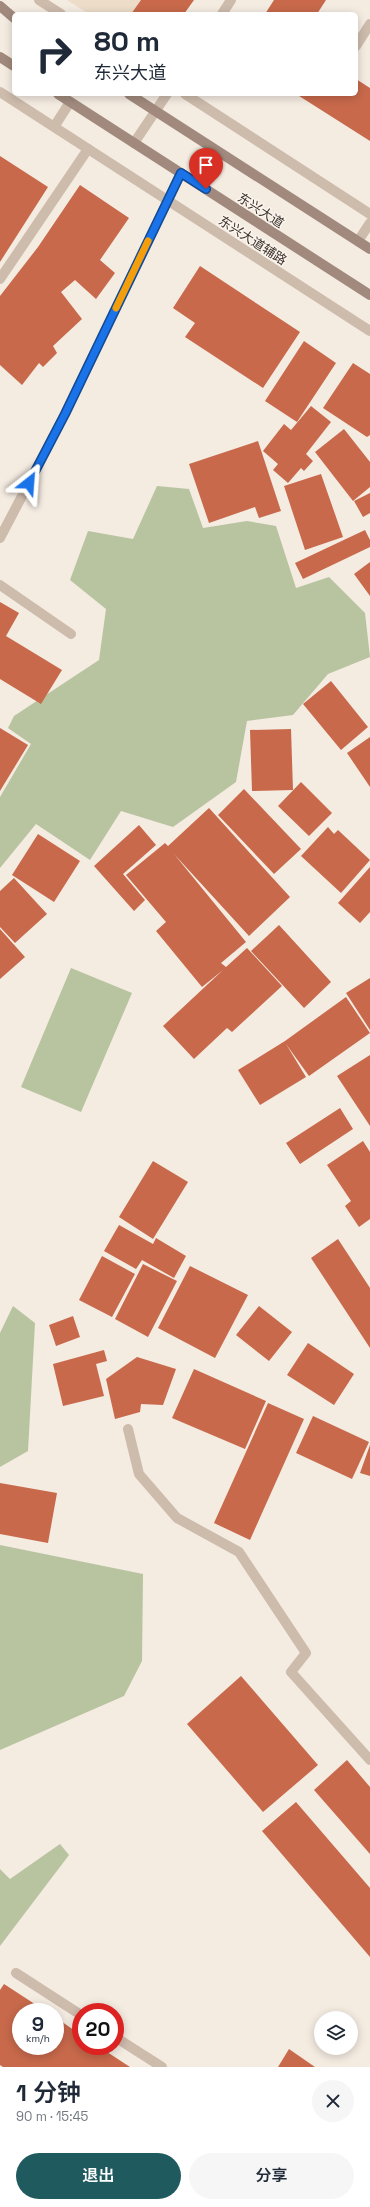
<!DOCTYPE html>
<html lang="zh">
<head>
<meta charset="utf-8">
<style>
	body { margin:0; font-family:"Space Grotesk","Noto Sans SC",sans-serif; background:#f6f6f7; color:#1f2937; height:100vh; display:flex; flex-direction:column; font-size:15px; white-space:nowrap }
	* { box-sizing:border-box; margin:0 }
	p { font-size:13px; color:#747a83 }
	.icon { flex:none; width:22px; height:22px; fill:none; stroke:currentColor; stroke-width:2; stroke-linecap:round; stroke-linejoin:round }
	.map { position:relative; height:2067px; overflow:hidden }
	.panel { display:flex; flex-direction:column; background:#fff; flex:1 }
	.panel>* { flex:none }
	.banner { position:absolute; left:12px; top:12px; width:346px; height:84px; border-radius:6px; box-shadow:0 2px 10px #0003; background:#fff; color:#1f2937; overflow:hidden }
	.buttons { position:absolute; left:314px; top:2011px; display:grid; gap:8px }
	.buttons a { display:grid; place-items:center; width:44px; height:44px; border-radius:50%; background:#fff; box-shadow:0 2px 10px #0003; font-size:20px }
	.speed { position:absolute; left:12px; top:2003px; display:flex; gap:8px; font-size:20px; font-weight:700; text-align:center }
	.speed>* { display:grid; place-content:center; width:52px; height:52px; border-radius:50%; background:#fff; box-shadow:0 2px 10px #0003; line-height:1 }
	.speed small { font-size:10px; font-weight:400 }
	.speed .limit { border:6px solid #d22; background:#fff; color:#111 }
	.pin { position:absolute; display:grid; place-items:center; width:34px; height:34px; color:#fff; margin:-41px -17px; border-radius:50% 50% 50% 0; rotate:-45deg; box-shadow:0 0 4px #0007 }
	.pin .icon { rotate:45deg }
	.me { position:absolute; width:44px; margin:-22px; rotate:28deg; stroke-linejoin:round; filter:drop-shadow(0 0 3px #0008) }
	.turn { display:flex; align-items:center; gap:14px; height:84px; padding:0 16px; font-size:18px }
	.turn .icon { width:52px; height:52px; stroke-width:2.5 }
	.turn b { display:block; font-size:28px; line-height:34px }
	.round { display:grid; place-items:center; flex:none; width:42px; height:42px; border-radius:21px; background:#f6f6f7 }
	.overview { display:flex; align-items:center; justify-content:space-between; height:68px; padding:0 16px }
	h1 { font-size:24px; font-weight:600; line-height:30px }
	.cta { display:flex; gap:8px; margin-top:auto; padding:8px 16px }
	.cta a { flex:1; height:46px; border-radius:24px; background:#1f5a5e; color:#fff; font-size:16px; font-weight:600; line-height:46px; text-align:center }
	.cta a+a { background:#f6f6f7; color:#1f2937 }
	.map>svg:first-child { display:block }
	.green { fill:#b8c4a0 }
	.plaza { fill:#ecdcc8 }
	.building { fill:#c8694b }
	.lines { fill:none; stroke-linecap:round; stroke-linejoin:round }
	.lane { stroke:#cdbbac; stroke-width:10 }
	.street { stroke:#cdbbac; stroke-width:10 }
	.secondary { stroke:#a18a7d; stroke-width:10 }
	.route-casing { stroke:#114b97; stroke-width:10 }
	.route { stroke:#1a73e8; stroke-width:7 }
	.slow { stroke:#f59e0b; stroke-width:7 }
	.labels { text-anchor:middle; stroke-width:3; stroke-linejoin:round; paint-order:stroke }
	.street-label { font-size:13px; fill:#3b302b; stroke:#fbf5ee }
</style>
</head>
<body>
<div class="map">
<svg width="370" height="2067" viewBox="0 0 370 2067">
	<rect width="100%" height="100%" fill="#f4ebe1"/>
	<path class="green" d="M157,486L189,489L203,528L247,521L276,526L296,588L329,577L365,613L370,657L328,674L293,715L247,721L236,782L173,827L121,811L90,860L36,824L0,868V797L31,744L8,728L14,716L99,660L106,609L70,580L88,531L133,539Z
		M71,968L132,993L81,1112L21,1087Z
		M13,1306L35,1323L28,1451L0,1467V1333Z
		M0,1545L143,1574L142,1661L124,1696L0,1750Z
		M60,1844L69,1855L0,1946V1869L10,1879Z"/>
	<path class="plaza" d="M67,0H141L131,14H89Z"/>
	<path class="building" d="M141,0H194L184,14H131Z
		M274,0H326L317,14H265Z
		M356,79L370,88V141L296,94H356Z
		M0,156L48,187L0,262Z
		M80,185L129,218L100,260L115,273L96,299L75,280L61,292L82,319L53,346L57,353L43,367L39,363L22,385L0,365V296L38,247Z
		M200,266L300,332L263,388L185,337L195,323L173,308Z
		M304,341L336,363L297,422L265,401Z
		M353,363L370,374V435L367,437L323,408Z
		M311,406L331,422L306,454L313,461L304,471L301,468L288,483L273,470L278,464L263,451L284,424L291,430Z
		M344,429L370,462V487L353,501L315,452Z
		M258,441L281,511L259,518L255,507L209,523L189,464Z
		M321,474L343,537L305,550L284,486Z
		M370,493V513L363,517L354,501Z
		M365,530L370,540V547L303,579L295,563Z
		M370,562V596L354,574Z
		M0,602L19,613L6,636L62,670L41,704L0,679Z
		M331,681L368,727L341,750L303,704Z
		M0,728L28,745L0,791Z
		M291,729L293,790L252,791L250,730Z
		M370,737V787L347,753Z
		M301,782L332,813L309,836L278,806Z
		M244,789L301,849L274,874L218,815Z
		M209,808L290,897L249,936L174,854L246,942L221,963L226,967L247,948L282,986L232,1032L227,1028L194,1059L163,1026L223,970L202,987L156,931L166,922L126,875L165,843L168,846Z
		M139,825L156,845L123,874L145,900L134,911L94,866Z
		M328,827L334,834L338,830L370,860L341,893L301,856Z
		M38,834L80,861L54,902L12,875Z
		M370,867V912L360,923L338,903Z
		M14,878L47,914L15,943L0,927V891Z
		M279,925L331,982L304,1008L251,951Z
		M0,929L25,957L0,979Z
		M370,978V1030L346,993Z
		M346,997L370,1033L309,1076L286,1044L306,1077L260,1105L238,1070L285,1041Z
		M370,1055V1126L337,1076Z
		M340,1108L353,1129L300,1164L286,1143Z
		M363,1141L370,1152V1219L359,1227L345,1206L351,1201L327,1165Z
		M153,1161L188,1182L153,1239L119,1217Z
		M119,1225L153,1244L156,1238L186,1256L174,1278L142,1260L136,1269L104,1251Z
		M338,1239L370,1288V1348L311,1258Z
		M102,1256L135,1274L112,1317L79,1300Z
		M143,1264L177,1281L148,1337L115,1319Z
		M190,1266L248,1295L215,1358L158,1328Z
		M259,1306L292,1332L269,1361L236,1335Z
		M73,1316L80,1337L56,1346L49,1325Z
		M308,1343L354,1374L334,1405L287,1375Z
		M104,1350L107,1361L96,1364L104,1396L63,1406L53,1364Z
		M137,1357L176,1369L163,1405L141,1404L140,1412L115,1419L106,1379Z
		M194,1369L266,1401L245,1449L172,1418Z
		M268,1403L304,1419L250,1540L214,1523Z
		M313,1416L369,1442L352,1479L296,1453Z
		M370,1445V1476L360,1473Z
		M0,1483L57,1493L48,1543L0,1534Z
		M241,1676L318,1765L263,1812L187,1724Z
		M347,1760L370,1787V1854L314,1790Z
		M296,1802L370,1888V1957L262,1831Z
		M4,1984L47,2012H21V2046H55V2017L81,2035V2046H98L130,2067H3L0,2065V1990Z
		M289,2049L315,2067H278Z"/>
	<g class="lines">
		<path class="lane" d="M222,14L231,0
			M356,46L370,24
			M134,143L167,94
			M358,241L370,223
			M0,279L88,149
			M0,538L65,414L181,173
			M0,585L71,634
			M128,1429L139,1474L177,1518L239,1552L306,1653L291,1672L370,1760
			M16,1973L81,2015
			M115,2037L162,2067"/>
		<path class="street" d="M39,0L61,14
			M0,92L370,331
			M185,94L370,214
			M54,127L70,102"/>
		<path class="secondary" d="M0,6L14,18
			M0,57L14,66
			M58,94L370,295
			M129,94L370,249"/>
	</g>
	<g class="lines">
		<defs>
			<path id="route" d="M29,483L65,414L181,173L206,189"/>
		</defs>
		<use href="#route" class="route-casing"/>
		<use href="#route" class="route"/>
		<path class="slow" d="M116,308L148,241"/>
	</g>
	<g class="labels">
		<g class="street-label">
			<text transform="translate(261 210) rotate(33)" y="5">东兴大道</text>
			<text transform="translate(253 240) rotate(33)" y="5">东兴大道辅路</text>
		</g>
	</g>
</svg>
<div class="buttons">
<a><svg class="icon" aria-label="layers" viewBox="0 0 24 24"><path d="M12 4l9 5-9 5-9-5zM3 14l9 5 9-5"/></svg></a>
</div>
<div class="speed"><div>9<small>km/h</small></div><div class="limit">20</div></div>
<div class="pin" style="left:206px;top:189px;background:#d93025"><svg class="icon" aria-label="arrive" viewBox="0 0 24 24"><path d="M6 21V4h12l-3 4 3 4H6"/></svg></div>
<svg class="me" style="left:29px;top:483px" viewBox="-20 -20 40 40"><path d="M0-17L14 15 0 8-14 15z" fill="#1a73e8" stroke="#fff" stroke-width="4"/></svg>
<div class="banner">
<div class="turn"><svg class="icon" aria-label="right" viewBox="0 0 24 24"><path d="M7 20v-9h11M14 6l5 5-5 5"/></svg><div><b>80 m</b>东兴大道</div></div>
</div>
</div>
<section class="panel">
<div class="overview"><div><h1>1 分钟</h1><p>90 m · 15:45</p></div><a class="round"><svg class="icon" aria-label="close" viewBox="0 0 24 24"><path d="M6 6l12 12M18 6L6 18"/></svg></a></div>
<div class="cta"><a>退出</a><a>分享</a></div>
</section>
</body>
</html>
